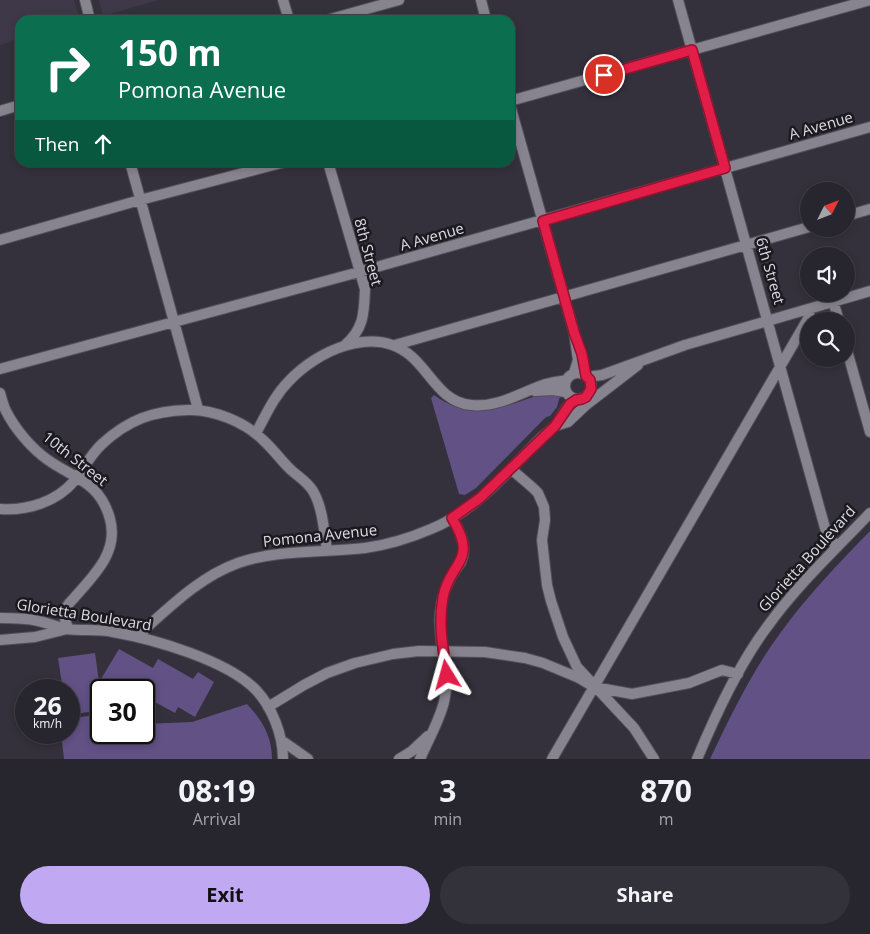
<!DOCTYPE html>
<html lang="en">
<head>
<meta charset="utf-8">
<style>
	body { margin:0; font-family:"Open Sans",sans-serif; background:#333139; color:#f1f3f6; height:100vh; display:flex; flex-direction:column; font-size:19px; white-space:nowrap }
	* { box-sizing:border-box; margin:0 }
	p { font-size:16px; color:#a4a5aa }
	.icon { flex:none; width:28px; height:28px; fill:none; stroke:currentColor; stroke-width:2; stroke-linecap:round; stroke-linejoin:round }
	.map { position:relative; height:759px; overflow:hidden }
	.drawer { display:flex; flex-direction:column; background:#27252d; flex:1 }
	.drawer>* { flex:none }
	.guide { position:absolute; left:15px; top:15px; width:500px; height:152px; border-radius:15px; box-shadow:0 2px 8px #0003,0 0 0 1px #434249; background:#0b6e4f; color:#fff; overflow:hidden }
	.needle { width:32px; rotate:48deg }
	.buttons { position:absolute; left:800px; top:182px; display:grid; gap:10px }
	.buttons a { display:grid; place-items:center; width:55px; height:55px; border-radius:50%; background:#27252d; box-shadow:0 2px 8px #0003,0 0 0 1px #434249; font-size:25px }
	.speed { position:absolute; left:15px; top:679px; display:flex; gap:10px; font-size:25px; font-weight:700; text-align:center }
	.speed>* { display:grid; place-content:center; width:65px; height:65px; border-radius:50%; background:#27252d; box-shadow:0 2px 8px #0003,0 0 0 1px #434249; line-height:1 }
	.speed small { font-size:12px; font-weight:400 }
	.speed .limit { border:2px solid #111; border-radius:8px; background:#fff; color:#111 }
	.pin { position:absolute; display:grid; place-items:center; width:42px; height:42px; color:#fff; margin:-21px; border:2px solid #fff; border-radius:50%; box-shadow:0 1px 5px #0007 }
	.me { position:absolute; width:55px; margin:-28px; rotate:352deg; stroke-linejoin:round; filter:drop-shadow(0 0 4px #0008) }
	.turn { display:flex; align-items:center; gap:18px; height:105px; padding:0 20px; font-size:22px }
	.turn .icon { width:65px; height:65px; stroke-width:2.5 }
	.turn b { display:block; font-size:35px; line-height:42px }
	.then { display:flex; align-items:center; height:48px; padding:0 20px; background:#0003; gap:10px; font-size:19px }
	.eta { display:flex; justify-content:space-evenly; align-items:center; height:85px; text-align:center }
	.eta b { font-size:30px; font-weight:700; line-height:35px }
	.cta { display:flex; gap:10px; margin-top:auto; padding:10px 20px }
	.cta a { flex:1; height:58px; border-radius:30px; background:#c0a8f3; color:#111; font-size:20px; font-weight:700; line-height:58px; text-align:center }
	.cta a+a { background:#333139; color:#f1f3f6 }
	.map>svg:first-child { display:block }
	.built { fill:#3e3849 }
	.green { fill:#625185 }
	.lines { fill:none; stroke-linecap:round; stroke-linejoin:round }
	.minor-casing { stroke:#524f58; stroke-width:12 }
	.minor { stroke:#878490; stroke-width:10 }
	.route-casing { stroke:#92132f; stroke-width:12 }
	.route { stroke:#e11d48; stroke-width:9 }
	.labels { text-anchor:middle; stroke-width:5; stroke-linejoin:round; paint-order:stroke }
	.street-label { font-size:15px; fill:#dddbe2; stroke:#1b1a1f }
</style>
</head>
<body>
<div class="map">
<svg width="870" height="759" viewBox="0 0 870 759">
	<rect width="100%" height="100%" fill="#34313c"/>
	<path class="built" d="M0,0H74L80,20H20V39L0,45Z
		M99,0H158L103,16Z"/>
	<path class="green" d="M541,393L560,396L557,407L550,416L546,417L476,488L465,495L459,494L431,398L434,395C469,420 495,410 533,397L535,394Z
		M870,531V759H710C731,715 752,671 781,632C807,596 839,563 870,531Z
		M119,649L153,668L158,659L193,679L198,672L214,682L195,717L178,707L175,713L144,696V690C129,690 109,694 101,679Z
		M95,653L101,696V710L69,715V690H63L58,658Z
		M247,704C262,720 272,736 272,759H64L61,733L69,732V719L100,714L101,732H144V724L192,722Z"/>
	<g class="lines">
		<defs>
			<path id="minor" d="M85,0L90,20
				M283,0L289,20
				M481,0L486,20
				M678,0L827,535L837,547
				M327,20L399,0
				M510,101L870,0
				M510,105L574,332L578,360L574,373
				M0,111L20,105
				M130,162L198,409
				M328,162L365,289C364,313 364,329 345,345
				M846,216L870,209
				M0,240L140,200L285,162
				M833,301L839,321
				M395,345L809,227
				M846,347L870,432
				M0,369L359,272L870,127
				M565 386a13 13 0 1 1 26 0a13 13 0 1 1-26 0Z
				M587,377L602,375L685,345L870,291
				M535,391L553,390L565,392
				M0,393C2,399 3,405 6,411C15,429 32,449 48,460C75,479 100,482 110,519C119,552 94,575 74,598C70,602 64,608 64,614C64,618 67,624 68,629
				M555,426L568,422L586,405L638,365
				M256,433C266,415 274,396 289,381C317,351 374,324 411,356C431,373 441,402 471,405C497,408 520,393 543,385C551,382 558,382 566,380
				M511,469L533,488L538,493L544,507L545,520L542,540L547,585L551,601L563,637L577,667L634,728L654,759
				M0,509C27,511 57,502 75,480C84,468 91,454 102,444C128,420 152,411 188,410C213,409 245,422 263,440C273,449 280,459 289,468C297,476 307,481 313,491C323,508 324,532 327,550
				M0,618C12,618 26,618 38,621C48,623 57,627 67,629C82,631 98,629 113,632C153,639 227,660 256,690C272,707 283,735 283,759
				M139,637L146,628C174,603 202,576 238,563C279,549 323,553 365,548C387,545 410,538 431,529C473,512 504,476 535,444C541,437 549,432 555,426C562,417 565,406 576,400
				M0,640L35,637L67,629
				M268,707L304,685L327,673L355,663L393,654L419,651L485,652L525,658L543,663L579,678L594,687L632,694L689,683L722,670L738,674
				M281,740L308,759
				M399,759L412,751L428,736
				M420,759C428,740 439,722 444,702C451,674 441,654 440,626C439,612 442,594 449,581C452,574 457,568 461,562C468,547 460,531 452,518
				M552,759L809,317L810,309
				M697,759C715,716 739,664 767,627C797,585 835,550 870,513"/>
		</defs>
		<use href="#minor" class="minor-casing"/>
		<use href="#minor" class="minor"/>
	</g>
	<g class="lines">
		<defs>
			<path id="route" d="M447,675C443,647 438,626 443,597C450,561 479,562 452,518L480,498L555,426L570,404L576,400L582,399L586,397L591,389L590,380L586,376L582,354L574,332L543,221L725,168L692,50L604,75"/>
		</defs>
		<use href="#route" class="route-casing"/>
		<use href="#route" class="route"/>
	</g>
	<g class="labels">
		<g class="street-label">
			<text transform="translate(821 126) rotate(-16)" y="5">A Avenue</text>
			<text transform="translate(432 237) rotate(-16)" y="5">A Avenue</text>
			<text transform="translate(368 252) rotate(75)" y="5">8th Street</text>
			<text transform="translate(770 271) rotate(74)" y="5">6th Street</text>
			<text transform="translate(75 459) rotate(38)" y="5">10th Street</text>
			<text transform="translate(320 536) rotate(-6)" y="5">Pomona Avenue</text>
			<text transform="translate(807 559) rotate(-48)" y="5">Glorietta Boulevard</text>
			<text transform="translate(84 615) rotate(9)" y="5">Glorietta Boulevard</text>
		</g>
	</g>
</svg>
<div class="buttons">
<a><svg class="needle" viewBox="-14 -14 28 28"><path d="M0-13l5 13h-10z" fill="#e53935"/><path d="M0 13l5-13h-10z" fill="#a4a5aa"/></svg></a>
<a><svg class="icon" aria-label="sound" viewBox="0 0 24 24"><path d="M4 9h4l5-4v14l-5-4H4zM17 9q2 3 0 6"/></svg></a>
<a><svg class="icon" aria-label="search" viewBox="0 0 24 24"><circle cx="10" cy="10" r="6"/><path d="M15 15l6 6"/></svg></a>
</div>
<div class="speed"><div>26<small>km/h</small></div><div class="limit">30</div></div>
<div class="pin" style="left:604px;top:75px;background:#d93025"><svg class="icon" aria-label="arrive" viewBox="0 0 24 24"><path d="M6 21V4h12l-3 4 3 4H6"/></svg></div>
<svg class="me" style="left:447px;top:675px" viewBox="-20 -20 40 40"><path d="M0-17L14 15 0 8-14 15z" fill="#e11d48" stroke="#fff" stroke-width="4"/></svg>
<div class="guide">
<div class="turn"><svg class="icon" aria-label="right" viewBox="0 0 24 24"><path d="M7 20v-9h11M14 6l5 5-5 5"/></svg><div><b>150 m</b>Pomona Avenue</div></div>
<div class="then">Then<svg class="icon" aria-label="ahead" viewBox="0 0 24 24"><path d="M12 20V5M6 11l6-6 6 6"/></svg></div>
</div>
</div>
<section class="drawer">
<div class="eta">
<div><b>08:19</b><p>Arrival</p></div>
<div><b>3</b><p>min</p></div>
<div><b>870</b><p>m</p></div>
</div>
<div class="cta"><a>Exit</a><a>Share</a></div>
</section>
</body>
</html>
